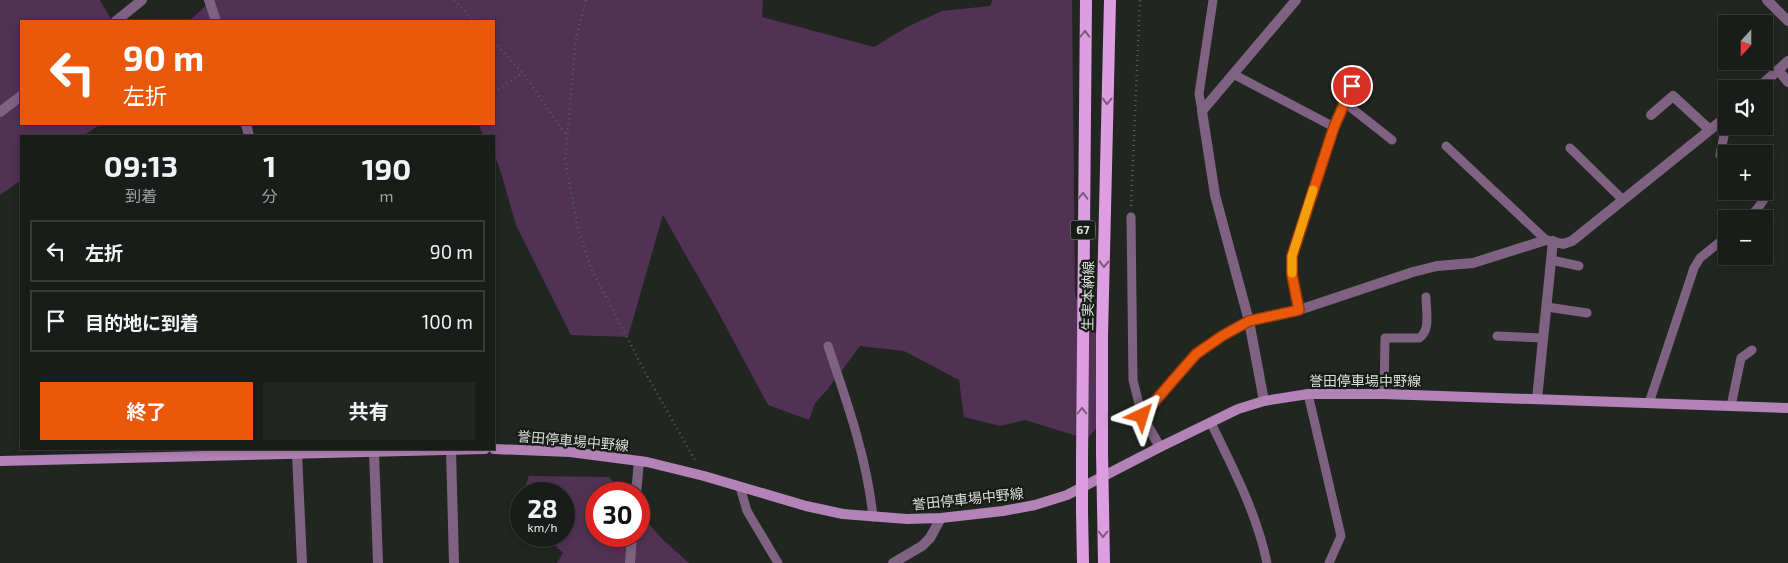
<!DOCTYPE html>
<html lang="ja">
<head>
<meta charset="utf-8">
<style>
	body { margin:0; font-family:"Exo 2","Noto Sans JP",sans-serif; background:#222522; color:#f1f3f6; height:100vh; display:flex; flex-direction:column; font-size:19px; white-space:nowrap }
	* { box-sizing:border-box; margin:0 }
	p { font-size:16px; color:#9fa1a2 }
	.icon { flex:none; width:28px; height:28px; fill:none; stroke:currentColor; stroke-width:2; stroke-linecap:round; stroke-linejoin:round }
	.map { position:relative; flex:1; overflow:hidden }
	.drawer { position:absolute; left:20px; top:135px; width:475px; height:315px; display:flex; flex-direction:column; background:#191c19; border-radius:0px; box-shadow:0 2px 8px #0003,0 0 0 1px #373a38 }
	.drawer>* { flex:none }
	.guide { position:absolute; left:20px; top:20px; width:475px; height:105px; border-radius:0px; box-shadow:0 2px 8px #0003,0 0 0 1px #373a38; background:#ea580c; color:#fff; overflow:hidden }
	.needle { width:32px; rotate:201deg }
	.buttons { position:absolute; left:1718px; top:15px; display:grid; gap:10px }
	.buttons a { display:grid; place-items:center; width:55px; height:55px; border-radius:0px; background:#191c19; box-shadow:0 2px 8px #0003,0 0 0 1px #373a38; font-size:25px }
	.speed { position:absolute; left:510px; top:482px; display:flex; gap:10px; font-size:25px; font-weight:700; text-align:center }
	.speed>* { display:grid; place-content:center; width:65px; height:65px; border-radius:50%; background:#191c19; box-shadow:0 2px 8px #0003,0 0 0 1px #373a38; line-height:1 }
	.speed small { font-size:12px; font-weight:400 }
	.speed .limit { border:8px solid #d22; background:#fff; color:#111 }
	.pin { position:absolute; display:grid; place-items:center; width:42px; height:42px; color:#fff; margin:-21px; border:2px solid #fff; border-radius:50%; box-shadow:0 1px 5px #0007 }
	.me { position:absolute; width:55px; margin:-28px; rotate:41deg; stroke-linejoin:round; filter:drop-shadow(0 0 4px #0008) }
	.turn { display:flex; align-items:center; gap:18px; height:105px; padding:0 20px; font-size:22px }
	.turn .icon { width:65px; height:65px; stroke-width:2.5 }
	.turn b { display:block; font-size:35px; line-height:42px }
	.eta { display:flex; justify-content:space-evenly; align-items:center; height:85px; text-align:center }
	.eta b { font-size:30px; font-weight:700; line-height:35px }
	.primary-button { display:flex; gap:10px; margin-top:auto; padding:10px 20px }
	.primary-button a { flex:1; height:58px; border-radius:0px; background:#ea580c; color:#fff; font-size:20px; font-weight:700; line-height:58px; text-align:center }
	.primary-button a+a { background:#222522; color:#f1f3f6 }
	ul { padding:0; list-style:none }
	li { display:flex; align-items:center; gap:15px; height:62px; margin:0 10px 8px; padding:0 10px; border:2px solid #373a38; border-radius:0px }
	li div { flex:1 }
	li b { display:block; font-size:19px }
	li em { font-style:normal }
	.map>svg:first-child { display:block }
	.green { fill:#513254 }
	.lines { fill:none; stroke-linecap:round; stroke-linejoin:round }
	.path { stroke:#595e59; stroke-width:2.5; stroke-dasharray:1 4; stroke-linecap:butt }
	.service { stroke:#7f6182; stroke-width:9 }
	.minor { stroke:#7f6182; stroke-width:10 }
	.tertiary { stroke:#7f6182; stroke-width:10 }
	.secondary { stroke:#b383b7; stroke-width:10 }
	.primary { stroke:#dc9de1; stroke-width:12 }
	.primary-bridge { stroke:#dc9de1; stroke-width:12 }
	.oneway { stroke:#7a5c7c }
	.route-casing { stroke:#983908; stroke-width:12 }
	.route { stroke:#ea580c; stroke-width:9 }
	.slow { stroke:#f59e0b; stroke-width:9 }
	.labels { text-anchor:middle; stroke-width:4.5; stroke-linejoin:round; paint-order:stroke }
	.shield { fill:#181c18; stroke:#a0a4a0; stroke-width:1 }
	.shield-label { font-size:12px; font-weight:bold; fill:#dbdedb }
	.street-label { font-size:14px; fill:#dbdedb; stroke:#181c18 }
</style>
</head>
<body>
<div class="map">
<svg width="1788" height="563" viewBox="0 0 1788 563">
	<rect width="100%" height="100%" fill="#212621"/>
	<path class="green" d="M0,0H100L112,21H21V124H101L83,136H21V180L0,195Z
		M212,0H763L762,17L874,47L909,26L942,11L990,6L992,0H1072L1075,296L1105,350L1107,416L1087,439L1025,420L1000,426L964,417L959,380L904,351L860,346L828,389L815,403L809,420L768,405L716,308L663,215L628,337L571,335L516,225L499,166L494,156V136H484L478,124H494V21H408L406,19L402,21H189Z
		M529,476L609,477L623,494H596V536H639V512L662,539L689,563H557L563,553L546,536H564V494H522Z"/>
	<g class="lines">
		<path class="path" d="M454,0L474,21
			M586,0L576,39L565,159L577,224L591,268L645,372L696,462
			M494,42L523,73L566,135
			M494,92L523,73
			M1131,206L1140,0"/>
		<path class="service" d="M1233,74L1334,127
			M1345,103L1392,140
			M1202,111L1199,94L1213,0
			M1446,146L1546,240
			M1570,148L1623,200
			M1720,155L1726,126
			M1131,217L1133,380L1142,416
			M1748,219C1763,202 1770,197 1768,174
			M1551,260L1579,266
			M1547,307L1587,313
			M1299,310L1292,275V256L1334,127L1359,70
			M1497,336L1543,338
			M828,346C847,402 867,458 873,517
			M1308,394L1341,536L1329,563
			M1384,394L1385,338H1419C1431,331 1426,310 1426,297
			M1649,403L1694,268L1700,258L1726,237
			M1731,406L1741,358L1752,350
			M1211,423C1233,468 1257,514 1267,563
			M740,487L747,511L778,563"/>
		<path class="minor" d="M209,0L216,21
			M1767,0L1788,21
			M116,21L142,0
			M1778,70L1788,82
			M1757,89L1788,61
			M0,112L21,96
			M1651,115L1673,96L1710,130
			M246,124L249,136
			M1537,399L1553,241
			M1264,401L1249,321L1215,195L1202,111L1296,0
			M1160,447L1142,416L1196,355L1222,336L1249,321L1299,310L1413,272L1437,266L1473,263L1546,240L1563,244L1572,241L1726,117
			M451,450L454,563
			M374,452L378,563
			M297,454L302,563
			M893,563L922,546L930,538L941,518"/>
		<path class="tertiary" d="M636,494L639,461
			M630,563L632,536"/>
		<path class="secondary" d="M494,449L570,452L647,462L704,476L806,506L843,514L907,519L941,518L1003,511L1035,505L1067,495L1160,447L1238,409L1264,401L1308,394H1384L1788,408
			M0,461L485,449"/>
		<path class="primary" d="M1102,452V336L1110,0
			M1082,460L1086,0
			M1103,506L1104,563
			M1082,512L1083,563"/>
		<path class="primary-bridge" d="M1102,452L1103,506
			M1082,460V512"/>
	</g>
	<defs><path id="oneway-chevron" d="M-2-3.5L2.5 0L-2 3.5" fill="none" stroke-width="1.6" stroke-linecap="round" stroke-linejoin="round" transform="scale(1.25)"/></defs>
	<g class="oneway">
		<use href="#oneway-chevron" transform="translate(1085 34) rotate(-89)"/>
		<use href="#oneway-chevron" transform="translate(1107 101) rotate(91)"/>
		<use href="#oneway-chevron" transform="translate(1083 196) rotate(-89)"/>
		<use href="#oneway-chevron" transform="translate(1104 264) rotate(91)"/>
		<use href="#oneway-chevron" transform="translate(1082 411) rotate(-90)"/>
		<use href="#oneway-chevron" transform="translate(1103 534) rotate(90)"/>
	</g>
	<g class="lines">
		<defs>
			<path id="route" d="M1142,416L1196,354L1222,336L1249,321L1299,310L1292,275V256L1334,127L1352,86"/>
		</defs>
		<use href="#route" class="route-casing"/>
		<use href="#route" class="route"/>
		<path class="slow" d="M1292,273V256L1313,190"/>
	</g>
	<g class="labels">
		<rect class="shield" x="1070.5" y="220.5" width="25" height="19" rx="4"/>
		<g class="shield-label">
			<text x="1083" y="234">67</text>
		</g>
		<g class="street-label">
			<text transform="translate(1088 296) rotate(-89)" y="5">生実本納線</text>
			<text x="1365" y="386">誉田停車場中野線</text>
			<text transform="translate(573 441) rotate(5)" y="5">誉田停車場中野線</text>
			<text transform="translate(968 499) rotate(-6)" y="5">誉田停車場中野線</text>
		</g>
	</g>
</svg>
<div class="buttons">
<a><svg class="needle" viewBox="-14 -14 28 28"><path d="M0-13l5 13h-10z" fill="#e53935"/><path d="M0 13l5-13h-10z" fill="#9fa1a2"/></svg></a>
<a><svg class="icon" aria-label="sound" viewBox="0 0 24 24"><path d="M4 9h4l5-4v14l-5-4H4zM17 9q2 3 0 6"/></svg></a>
<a>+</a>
<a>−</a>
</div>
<div class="speed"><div>28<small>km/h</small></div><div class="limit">30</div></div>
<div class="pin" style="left:1352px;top:86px;background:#d93025"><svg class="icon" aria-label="arrive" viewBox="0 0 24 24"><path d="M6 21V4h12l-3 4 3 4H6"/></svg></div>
<svg class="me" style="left:1142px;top:416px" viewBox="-20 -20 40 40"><path d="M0-17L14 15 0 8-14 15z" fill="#ea580c" stroke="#fff" stroke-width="4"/></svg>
<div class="guide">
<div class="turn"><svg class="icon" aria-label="left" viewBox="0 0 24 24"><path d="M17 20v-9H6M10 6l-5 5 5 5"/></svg><div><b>90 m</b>左折</div></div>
</div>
<section class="drawer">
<div class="eta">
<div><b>09:13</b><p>到着</p></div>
<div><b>1</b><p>分</p></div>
<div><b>190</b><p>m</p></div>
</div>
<ul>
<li><svg class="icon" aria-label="left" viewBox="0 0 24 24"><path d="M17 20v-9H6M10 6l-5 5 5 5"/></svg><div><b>左折</b></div><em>90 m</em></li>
<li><svg class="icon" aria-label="arrive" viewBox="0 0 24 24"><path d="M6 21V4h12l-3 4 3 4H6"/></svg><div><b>目的地に到着</b></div><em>100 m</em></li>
</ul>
<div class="primary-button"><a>終了</a><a>共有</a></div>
</section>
</div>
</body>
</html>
